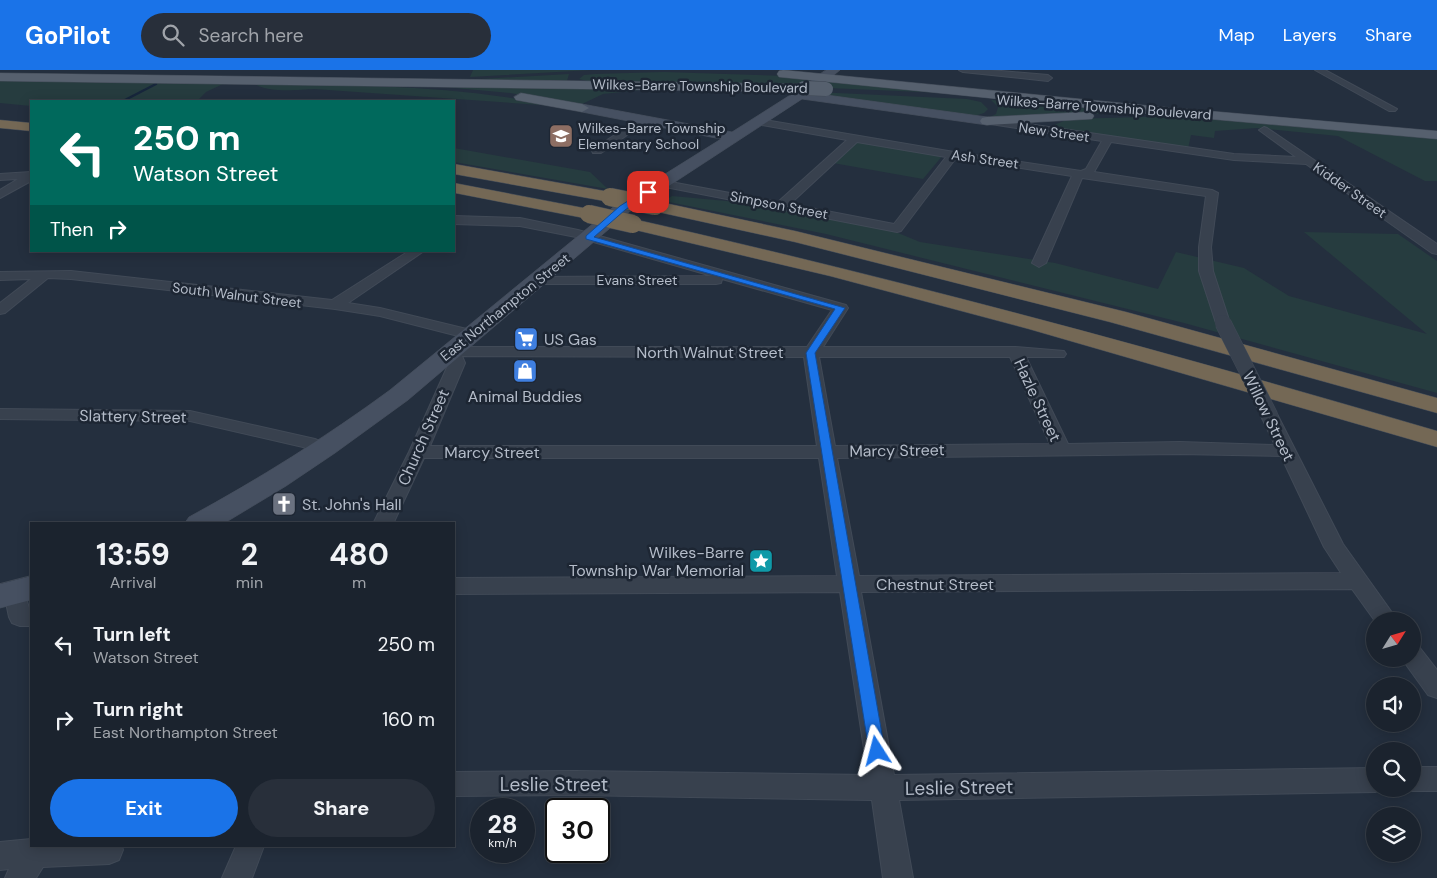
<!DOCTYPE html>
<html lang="en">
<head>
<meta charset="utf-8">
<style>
	body { margin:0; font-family:"DM Sans",sans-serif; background:#282f3a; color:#f1f3f6; height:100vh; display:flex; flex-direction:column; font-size:19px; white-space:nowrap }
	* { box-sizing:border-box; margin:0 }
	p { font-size:16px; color:#a0a4aa }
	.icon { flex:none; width:28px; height:28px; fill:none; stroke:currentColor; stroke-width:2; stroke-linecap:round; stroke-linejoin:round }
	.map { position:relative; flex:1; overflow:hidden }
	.panel { position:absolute; left:30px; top:452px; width:425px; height:325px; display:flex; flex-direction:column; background:#1b232e; border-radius:0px; box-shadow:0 2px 12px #0003,0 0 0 1px #39404a }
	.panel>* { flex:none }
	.banner { position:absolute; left:30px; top:30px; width:425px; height:152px; border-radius:0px; box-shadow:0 2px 12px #0003,0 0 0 1px #39404a; background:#00695c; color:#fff; overflow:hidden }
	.needle { width:32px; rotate:53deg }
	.buttons { position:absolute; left:1366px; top:542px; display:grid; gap:10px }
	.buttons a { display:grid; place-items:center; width:55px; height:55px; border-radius:50%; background:#1b232e; box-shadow:0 2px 12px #0003,0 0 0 1px #39404a; font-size:25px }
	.speed { position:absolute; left:470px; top:728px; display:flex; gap:10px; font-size:25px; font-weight:700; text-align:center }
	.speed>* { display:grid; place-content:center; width:65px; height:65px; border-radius:50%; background:#1b232e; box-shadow:0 2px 12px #0003,0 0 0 1px #39404a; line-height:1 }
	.speed small { font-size:12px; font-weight:400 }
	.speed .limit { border:2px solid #111; border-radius:8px; background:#fff; color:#111 }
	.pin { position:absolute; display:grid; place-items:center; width:42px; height:42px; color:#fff; margin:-21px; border-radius:10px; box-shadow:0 2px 8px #0006 }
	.me { position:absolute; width:55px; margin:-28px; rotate:351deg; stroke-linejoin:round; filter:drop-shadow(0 0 4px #0008) }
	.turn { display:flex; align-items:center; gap:18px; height:105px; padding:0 20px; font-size:22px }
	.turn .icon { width:65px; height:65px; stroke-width:2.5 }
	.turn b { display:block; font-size:35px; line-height:42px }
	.then { display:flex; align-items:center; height:48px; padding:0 20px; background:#0003; gap:10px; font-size:19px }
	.eta { display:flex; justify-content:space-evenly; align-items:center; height:85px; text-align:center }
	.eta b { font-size:30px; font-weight:700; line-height:35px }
	.primary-button { display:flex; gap:10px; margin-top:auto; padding:10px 20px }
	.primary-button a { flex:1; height:58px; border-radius:30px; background:#1a73e8; color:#fff; font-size:20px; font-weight:700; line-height:58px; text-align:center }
	.primary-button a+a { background:#282f3a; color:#f1f3f6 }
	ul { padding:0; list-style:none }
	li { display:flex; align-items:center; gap:15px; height:75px; padding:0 20px }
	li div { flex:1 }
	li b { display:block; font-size:19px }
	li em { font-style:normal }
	header { display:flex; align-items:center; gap:30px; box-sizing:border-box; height:70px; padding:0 25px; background:#1a73e8; color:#fff }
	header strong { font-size:24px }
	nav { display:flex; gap:28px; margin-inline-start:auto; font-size:18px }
	.search { width:350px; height:45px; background:#282f3a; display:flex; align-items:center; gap:12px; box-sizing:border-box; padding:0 18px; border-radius:28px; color:#a0a4aa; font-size:19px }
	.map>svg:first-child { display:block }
	.green { fill:#263c3f }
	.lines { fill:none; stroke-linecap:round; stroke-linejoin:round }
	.stream { stroke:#17263c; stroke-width:2.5 }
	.street-casing { stroke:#414a57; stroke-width:2 }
	.secondary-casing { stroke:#414a57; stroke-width:1 }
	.primary-casing { stroke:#414a57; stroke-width:1 }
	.highway-casing { stroke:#434c59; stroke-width:1 }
	.street { fill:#38414e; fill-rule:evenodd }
	.secondary { fill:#465061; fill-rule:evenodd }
	.primary { fill:#56606e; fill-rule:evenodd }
	.highway { fill:#746855; fill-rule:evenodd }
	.street-bridge-casing { stroke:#414a57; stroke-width:17; stroke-linecap:butt }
	.primary-bridge-casing { stroke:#414a57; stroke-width:15; stroke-linecap:butt }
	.highway-bridge-casing { stroke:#434c59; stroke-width:19; stroke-linecap:butt }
	.street-bridge { stroke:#38414e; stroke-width:16 }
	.primary-bridge { stroke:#56606e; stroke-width:14 }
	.highway-bridge { stroke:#746855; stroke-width:18 }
	.route { fill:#1a73e8; stroke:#114b97 }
	.labels { text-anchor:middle; stroke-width:5; stroke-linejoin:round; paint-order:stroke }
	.far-street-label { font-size:14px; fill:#b4bcc9; stroke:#1d2633 }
	.far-poi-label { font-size:14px; fill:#b4bcc9; stroke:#1d2633; text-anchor:start }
	.poi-label { font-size:16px; fill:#b4bcc9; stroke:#1d2633; text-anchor:start }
	.street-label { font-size:16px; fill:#b4bcc9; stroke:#1d2633 }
	.near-street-label { font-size:19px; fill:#b4bcc9; stroke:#1d2633 }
</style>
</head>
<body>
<header>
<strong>GoPilot</strong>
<div class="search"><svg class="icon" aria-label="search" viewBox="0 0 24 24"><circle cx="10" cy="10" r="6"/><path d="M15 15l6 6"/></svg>Search here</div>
<nav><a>Map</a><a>Layers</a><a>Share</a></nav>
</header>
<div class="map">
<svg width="1437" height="808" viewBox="0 0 1437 808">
	<rect width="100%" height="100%" fill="#242f3e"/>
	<path class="green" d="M473,0H592L470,7Z
		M664,2L789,6L811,10L802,16L587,11L579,9L584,5L595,4Z
		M569,4L567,11L464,10Z
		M0,10L225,13L206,22L197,31H31V36L0,33Z
		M837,11L992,25L828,18L824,12Z
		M254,13C354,15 456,15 555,36L314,19C299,20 264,23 254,13Z
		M411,14L649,19L603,24L580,35L510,23Z
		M815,22L967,29L981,32L988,39L984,43L971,47L883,36L813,23Z
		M991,30L1176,43L1093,44L992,49L988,48L996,44L998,37Z
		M1142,47H1204L1437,67V111H1425L1338,66L1257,58L1215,61L1214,68L1191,65L1188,79L1059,60L1054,55L1069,49Z
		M857,70L943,85L923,109L833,93Z
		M454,78L590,102L608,119L454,92Z
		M672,126L759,134L886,158L920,172L1055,193L1158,219L1176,182L1244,198L1289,226L1427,264L1304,162L1398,164L1437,191V323L1184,253L826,164L664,131Z"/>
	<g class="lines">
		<path class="stream" d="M123,31L156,14"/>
		<defs>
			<path id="street" d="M959,0H990L1048,5L1052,8L1048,11L963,2Z
				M1315,0H1325L1397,39L1395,41H1389Z
				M643,47L648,50L646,52L601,83H593L592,81L593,79Z
				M987,48L1234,84L1296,87L1259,60L1264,57L1267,58L1437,174V184L1432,183L1306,94L1234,90L1111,72L1094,102L1212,120L1218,123L1211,177L1213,201L1230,253L1228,256H1218L1216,253L1199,201V177L1206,126L1082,108L1046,193L1039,197L1032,193L1072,106L956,88L901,161L897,162L660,116L654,113L660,110L778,132L847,70L756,54L754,52L759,49L960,83L1081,101L1086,99L1102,71L984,53V49ZM857,72L946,87L894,154L790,134Z
				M31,102V111L0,128V120L18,109L0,110V104Z
				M454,146L520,148L578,160L846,235L848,238L823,277H1016L1064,281L1066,284L1064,287H1026L1068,374L1180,372L1275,375L1261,346L1264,342L1270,341L1276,342L1343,474L1398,551H1375L1352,519L861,522L894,705L1375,698V719H1384L1375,722L899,730L913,808H883L872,730L575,725L454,726V702L575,701L868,705L840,522L454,524V508L837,506L819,388H424L393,454H373L409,382L449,293L444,280L447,277H807L832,240L722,209L721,213L716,214H537L530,210L532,207L712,206L576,167L520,156L454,154ZM462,286L804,287L817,376H430L465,293ZM819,287H1010L1050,374L835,376ZM1180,384L1281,386L1324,477L1341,503L859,506L837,388Z
				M409,181H424L348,233L380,238L475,261L478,264L475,267L470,269L380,246L335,239L71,209L48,208L5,243L0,244V233L31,209L0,210V202L71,201L332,230Z
				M0,339L190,341L315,369L328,375L331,379L328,383L322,385L303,377L190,351L0,349Z
				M15,515L23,517L29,538H31V556H20L12,553L9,547L4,523L7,517Z
				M1412,576L1420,578L1437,600V628L1428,625L1402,589H1412Z
				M1412,697H1437V721H1412L1406,719H1412Z
				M31,769V776H122L123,780L119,790L109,794L43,797L36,808H5L9,799L0,800V772Z
				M236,776H264L252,808H222Z"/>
			<path id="secondary" d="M826,0H840L812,23L987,47L992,48L994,51L992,54L987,55L802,29L629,142L408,330L335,383L286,416L223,454H184L189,447C259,409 326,367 390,320L617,134L721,69L582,42L575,38L577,35L582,34L732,62L795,22Z
				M31,506V530L0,538V514Z"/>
			<path id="primary" d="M783,0L1152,36L1437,61V69L1129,42L779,7L777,4L779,1Z
				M0,3L804,14L810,18L804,22L0,11Z
				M521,23L582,34L589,38L582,42L516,30L514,27Z
				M1087,42L1092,43L1094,46L1092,49L987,55L982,54L980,51L982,48L987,47Z"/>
			<path id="highway" d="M0,50L31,53V61L0,58Z
				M454,94L610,122L616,123L619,127L616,131L610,132L454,104Z
				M454,113L589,139L595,140L598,144L595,148L589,149L455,123Z
				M655,131L795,161L1126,242L1437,328V343L1110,252L795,172L649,140L646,136L649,132Z
				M633,149C904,210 1171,283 1437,361V377L1029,259L830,206L627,158L624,154L627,150Z"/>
		</defs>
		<use href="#street" class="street-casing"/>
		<use href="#secondary" class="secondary-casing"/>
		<use href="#primary" class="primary-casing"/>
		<use href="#highway" class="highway-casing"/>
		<use href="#street" class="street"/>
		<use href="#secondary" class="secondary"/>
		<use href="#primary" class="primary"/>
		<use href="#highway" class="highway"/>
		<defs>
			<path id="street-bridge" d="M1223,253L1270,346"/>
			<path id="primary-bridge" d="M804,18L826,19"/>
			<path id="highway-bridge" d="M610,127L655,136
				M589,144L633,154"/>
		</defs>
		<use href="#street-bridge" class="street-bridge-casing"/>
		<use href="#primary-bridge" class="primary-bridge-casing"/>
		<use href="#highway-bridge" class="highway-bridge-casing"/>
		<use href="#street-bridge" class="street-bridge"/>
		<use href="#primary-bridge" class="primary-bridge"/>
		<use href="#highway-bridge" class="highway-bridge"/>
	</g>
	<path class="route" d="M645,120L651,122L625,140L594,167L845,238L815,283L885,681L882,686L877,688L871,686L869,681L806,283L835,239L586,169V166L620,136Z"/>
	<defs>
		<symbol id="school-square" viewBox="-11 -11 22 22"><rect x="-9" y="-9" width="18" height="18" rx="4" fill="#8d6e63" stroke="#1d2633"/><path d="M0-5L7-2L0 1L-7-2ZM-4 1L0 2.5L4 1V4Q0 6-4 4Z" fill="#fff"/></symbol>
		<symbol id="supermarket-square" viewBox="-11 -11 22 22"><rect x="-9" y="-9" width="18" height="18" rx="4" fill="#3f7fe0" stroke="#1d2633"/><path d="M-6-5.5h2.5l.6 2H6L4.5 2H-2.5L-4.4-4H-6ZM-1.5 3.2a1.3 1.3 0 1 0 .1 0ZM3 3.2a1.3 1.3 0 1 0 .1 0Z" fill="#fff"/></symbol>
		<symbol id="shop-square" viewBox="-11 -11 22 22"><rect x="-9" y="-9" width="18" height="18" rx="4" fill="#3f7fe0" stroke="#1d2633"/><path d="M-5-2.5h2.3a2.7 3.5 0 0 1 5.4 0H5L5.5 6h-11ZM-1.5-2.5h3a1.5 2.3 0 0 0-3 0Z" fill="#fff"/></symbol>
		<symbol id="church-square" viewBox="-11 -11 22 22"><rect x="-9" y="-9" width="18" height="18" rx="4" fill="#6b7280" stroke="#1d2633"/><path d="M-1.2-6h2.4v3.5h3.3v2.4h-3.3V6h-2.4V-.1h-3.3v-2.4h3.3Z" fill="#fff"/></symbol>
		<symbol id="sight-square" viewBox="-11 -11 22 22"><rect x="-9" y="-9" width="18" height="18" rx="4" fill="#0f9aa8" stroke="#1d2633"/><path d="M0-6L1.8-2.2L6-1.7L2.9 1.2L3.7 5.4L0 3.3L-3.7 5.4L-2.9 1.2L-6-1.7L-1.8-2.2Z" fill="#fff"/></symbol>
	</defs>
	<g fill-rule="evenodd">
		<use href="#school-square" x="547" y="52" width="28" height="28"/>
		<use href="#supermarket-square" x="512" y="255" width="28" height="28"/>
		<use href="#shop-square" x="511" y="287" width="28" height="28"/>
		<use href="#church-square" x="270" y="420" width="28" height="28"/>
		<use href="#sight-square" x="747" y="477" width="28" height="28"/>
	</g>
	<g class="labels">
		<g class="far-street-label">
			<text transform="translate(700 16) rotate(1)" y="5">Wilkes-Barre Township Boulevard</text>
			<text transform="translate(1104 37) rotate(4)" y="5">Wilkes-Barre Township Boulevard</text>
			<text transform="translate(1054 62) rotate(8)" y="5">New Street</text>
			<text transform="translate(985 89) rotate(8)" y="5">Ash Street</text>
			<text transform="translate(1350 120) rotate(35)" y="5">Kidder Street</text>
			<text transform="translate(779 135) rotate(11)" y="5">Simpson Street</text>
			<text x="637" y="215">Evans Street</text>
			<text transform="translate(237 225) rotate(7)" y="5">South Walnut Street</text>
			<text transform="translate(505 237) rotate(-39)" y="5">East Northampton Street</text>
		</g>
		<g class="far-poi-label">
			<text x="578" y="63">Wilkes-Barre Township<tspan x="578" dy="16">Elementary School</tspan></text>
		</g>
		<g class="poi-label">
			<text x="544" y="275">US Gas</text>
			<text x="525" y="332" text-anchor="middle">Animal Buddies</text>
			<text x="302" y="440">St. John's Hall</text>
			<text x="744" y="488" text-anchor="end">Wilkes-Barre<tspan x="744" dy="18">Township War Memorial</tspan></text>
		</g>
		<g class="street-label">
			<text x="710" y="288">North Walnut Street</text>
			<text transform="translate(1038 330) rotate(65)" y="6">Hazle Street</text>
			<text transform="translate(133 346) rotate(1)" y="6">Slattery Street</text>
			<text transform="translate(1269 346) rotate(64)" y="6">Willow Street</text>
			<text transform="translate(423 367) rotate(-66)" y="6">Church Street</text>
			<text transform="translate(897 380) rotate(-1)" y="6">Marcy Street</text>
			<text x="492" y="388">Marcy Street</text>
			<text x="935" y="520">Chestnut Street</text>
		</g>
		<g class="near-street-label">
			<text x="554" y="721">Leslie Street</text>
			<text transform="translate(959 717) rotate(-1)" y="7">Leslie Street</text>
		</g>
	</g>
</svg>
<div class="buttons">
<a><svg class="needle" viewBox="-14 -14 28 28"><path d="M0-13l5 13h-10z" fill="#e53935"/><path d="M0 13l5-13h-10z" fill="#a0a4aa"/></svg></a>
<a><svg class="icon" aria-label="sound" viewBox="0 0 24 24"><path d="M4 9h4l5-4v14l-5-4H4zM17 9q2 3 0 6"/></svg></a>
<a><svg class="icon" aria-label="search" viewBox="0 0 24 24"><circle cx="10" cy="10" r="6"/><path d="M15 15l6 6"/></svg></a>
<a><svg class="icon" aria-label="layers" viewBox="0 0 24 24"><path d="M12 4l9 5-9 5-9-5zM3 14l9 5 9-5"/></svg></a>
</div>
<div class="speed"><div>28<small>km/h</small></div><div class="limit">30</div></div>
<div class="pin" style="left:648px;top:122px;background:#d93025"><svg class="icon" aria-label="arrive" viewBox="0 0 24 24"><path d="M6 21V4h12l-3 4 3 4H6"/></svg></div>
<svg class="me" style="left:877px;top:681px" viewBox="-20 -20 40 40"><path d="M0-17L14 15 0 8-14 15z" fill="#1a73e8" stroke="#fff" stroke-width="4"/></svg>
<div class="banner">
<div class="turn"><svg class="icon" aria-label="left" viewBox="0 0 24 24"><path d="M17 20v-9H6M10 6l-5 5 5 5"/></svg><div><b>250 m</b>Watson Street</div></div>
<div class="then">Then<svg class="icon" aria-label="right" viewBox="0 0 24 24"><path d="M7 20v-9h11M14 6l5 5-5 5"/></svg></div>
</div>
<section class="panel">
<div class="eta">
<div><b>13:59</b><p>Arrival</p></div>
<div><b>2</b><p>min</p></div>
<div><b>480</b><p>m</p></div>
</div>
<ul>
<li><svg class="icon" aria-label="left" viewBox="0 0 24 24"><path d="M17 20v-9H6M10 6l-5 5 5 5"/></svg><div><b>Turn left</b><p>Watson Street</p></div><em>250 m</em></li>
<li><svg class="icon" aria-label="right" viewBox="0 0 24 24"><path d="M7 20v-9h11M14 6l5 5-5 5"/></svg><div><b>Turn right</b><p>East Northampton Street</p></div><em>160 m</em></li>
</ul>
<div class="primary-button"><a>Exit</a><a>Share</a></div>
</section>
</div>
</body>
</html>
